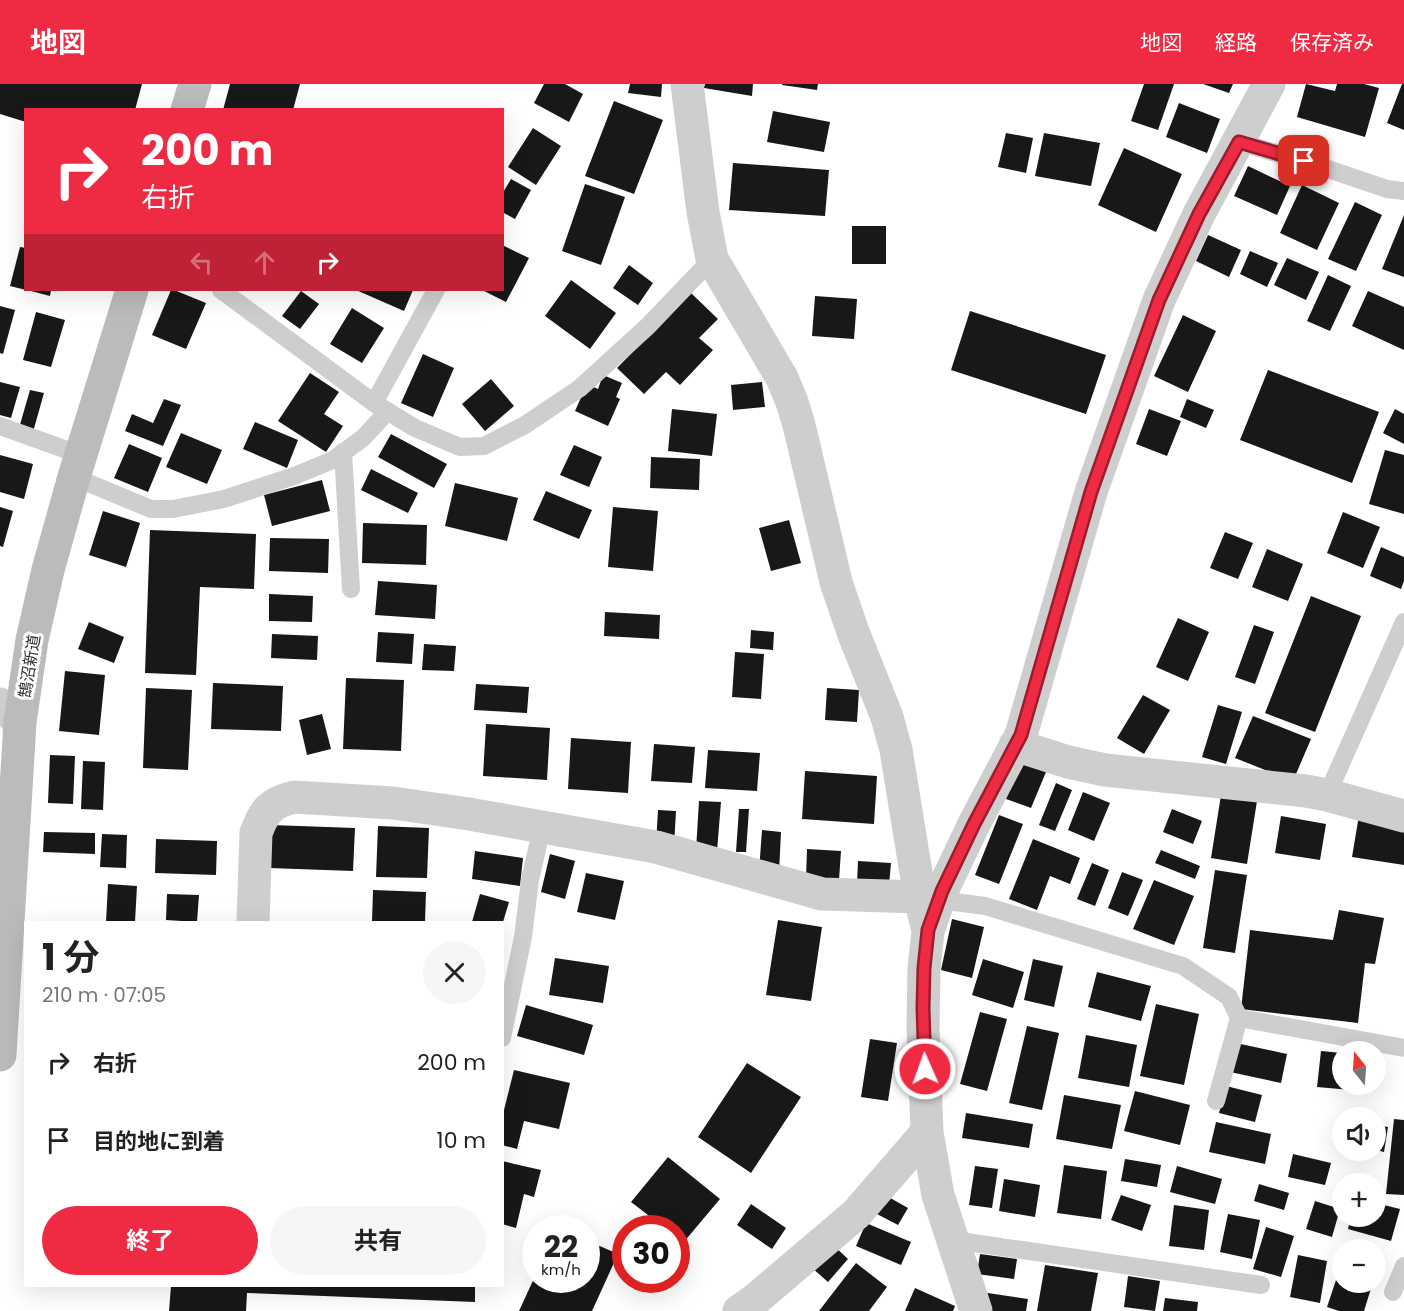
<!DOCTYPE html>
<html lang="ja">
<head>
<meta charset="utf-8">
<style>
	body { margin:0; font-family:Poppins,"Noto Sans JP",sans-serif; background:#f6f6f6; color:#222; height:100vh; display:flex; flex-direction:column; font-size:22px; white-space:nowrap }
	* { box-sizing:border-box; margin:0 }
	p { font-size:20px; color:#767676 }
	.icon { flex:none; width:33px; height:33px; fill:none; stroke:currentColor; stroke-width:2; stroke-linecap:round; stroke-linejoin:round }
	.map { position:relative; flex:1; overflow:hidden }
	.panel { position:absolute; left:24px; top:837px; width:480px; height:366px; display:flex; flex-direction:column; background:#fff; border-radius:0px; box-shadow:0 6px 24px #0002 }
	.panel>* { flex:none }
	.hud { position:absolute; left:24px; top:24px; width:480px; height:183px; border-radius:0px; box-shadow:0 6px 24px #0002; background:#ef2b44; color:#fff; overflow:hidden }
	.needle { width:39px; rotate:343deg }
	.fabs { position:absolute; left:1332px; top:957px; display:grid; gap:12px }
	.fabs a { display:grid; place-items:center; width:54px; height:54px; border-radius:50%; background:#fff; box-shadow:0 6px 24px #0002; font-size:30px }
	.speed { position:absolute; left:522px; top:1131px; display:flex; gap:12px; font-size:30px; font-weight:700; text-align:center }
	.speed>* { display:grid; place-content:center; width:78px; height:78px; border-radius:50%; background:#fff; box-shadow:0 6px 24px #0002; line-height:1 }
	.speed small { font-size:15px; font-weight:400 }
	.speed .limit { border:9px solid #d22; background:#fff; color:#111 }
	.pin { position:absolute; display:grid; place-items:center; width:51px; height:51px; color:#fff; margin:-26px; border-radius:12px; box-shadow:0 3px 9px #0006 }
	.me { position:absolute; width:66px; margin:-33px; rotate:358deg; stroke-linejoin:round; filter:drop-shadow(0 0 4px #0008) }
	.turn { display:flex; align-items:center; gap:21px; height:126px; padding:0 18px; font-size:27px }
	.turn .icon { width:78px; height:78px; stroke-width:2.5 }
	.turn b { display:block; font-size:42px; line-height:51px }
	.lanes { display:flex; align-items:center; height:57px; padding:0 18px; background:#0003; justify-content:center; gap:30px; direction:ltr }
	.lanes .off { opacity:.35 }
	.round { display:grid; place-items:center; flex:none; width:63px; height:63px; border-radius:32px; background:#f6f6f6 }
	.summary { display:flex; align-items:center; justify-content:space-between; height:102px; padding:0 18px }
	h1 { font-size:36px; font-weight:700; line-height:45px }
	.cta { display:flex; gap:12px; margin-top:auto; padding:12px 18px }
	.cta a { flex:1; height:69px; border-radius:36px; background:#ef2b44; color:#fff; font-size:24px; font-weight:700; line-height:69px; text-align:center }
	.cta a+a { background:#f6f6f6; color:#222 }
	ul { padding:0; list-style:none }
	li { display:flex; align-items:center; gap:18px; height:78px; padding:0 18px }
	li div { flex:1 }
	li b { display:block; font-size:22px }
	li em { font-style:normal }
	header { display:flex; align-items:center; gap:36px; box-sizing:border-box; height:84px; padding:0 30px; background:#ef2b44; color:#fff }
	header strong { font-size:28px }
	nav { display:flex; gap:33px; margin-inline-start:auto; font-size:21px }
	.map>svg:first-child { display:block }
	.building { fill:#181818 }
	.lines { fill:none; stroke-linecap:round; stroke-linejoin:round }
	.lane { stroke:#cecece; stroke-width:18 }
	.street { stroke:#cecece; stroke-width:33 }
	.secondary { stroke:#bbb; stroke-width:33 }
	.route-casing { stroke:#9b1c2c; stroke-width:15 }
	.route { stroke:#ef2b44; stroke-width:10 }
	.labels { text-anchor:middle; stroke-width:6; stroke-linejoin:round; paint-order:stroke }
	.street-label { font-size:16px; fill:#313131; stroke:#fff }
</style>
</head>
<body>
<header>
<strong>地図</strong>
<nav><a>地図</a><a>経路</a><a>保存済み</a></nav>
</header>
<div class="map">
<svg width="1404" height="1227" viewBox="0 0 1404 1227">
	<rect width="100%" height="100%" fill="#fff"/>
	<path class="building" d="M0,0H142L135,26H26V38L0,30Z
		M230,0H300L293,26H223Z
		M544,0H565L583,10L569,38L534,19Z
		M630,0H662L661,13L628,9Z
		M705,0H753L752,12L704,4Z
		M782,0H818L817,6L782,1Z
		M1144,0H1174L1158,46L1131,37Z
		M1203,0H1233L1229,9Z
		M1306,0L1335,7L1337,0H1364L1379,4L1365,53L1297,33Z
		M1402,0H1404V46L1387,39Z
		M614,17L663,36L634,110L585,92Z
		M1179,19L1220,35L1207,69L1166,53Z
		M773,27L830,38L824,68L767,58Z
		M533,44L561,62L536,101L508,83Z
		M1006,49L1033,54L1026,89L998,83Z
		M1044,49L1100,59L1091,102L1035,92Z
		M1124,64L1182,90L1156,148L1098,121Z
		M733,79L829,86L825,132L729,126Z
		M1248,82L1290,102L1277,131L1234,112Z
		M511,95L531,106L515,135L502,128V110Z
		M585,100L625,113L601,181L562,167Z
		M1302,101L1339,119L1317,166L1280,149Z
		M1355,118L1382,131L1356,187L1328,175Z
		M1404,131V193L1382,185Z
		M852,142H886V180H852Z
		M1208,151L1241,166L1229,193L1196,177Z
		M502,161L529,174L506,218L482,206H502Z
		M20,163L26,164V206L10,202Z
		M1250,167L1278,179L1267,203L1240,190Z
		M1287,174L1319,188L1306,216L1274,201Z
		M629,181L653,199L638,221L613,204Z
		M1328,191L1351,202L1330,247L1307,237Z
		M571,196L616,229L590,265L545,232Z
		M27,206H51L50,212Z
		M171,206H174L206,219L186,265L152,251Z
		M356,206H413L404,227Z
		M301,207L319,220L300,245L282,232Z
		M1368,207L1404,223V266L1352,242Z
		M691,209L718,235L699,254L713,266L680,301L666,288L644,310L617,284Z
		M815,212L857,215L854,255L812,252Z
		M0,222L15,226L3,270L0,269Z
		M352,224L384,244L362,279L330,260Z
		M970,227L1106,271L1086,330L951,286Z
		M36,228L65,236L51,283L23,276Z
		M1183,231L1216,247L1188,308L1154,292Z
		M423,270L454,284L433,333L401,319Z
		M1268,286L1379,328L1352,399L1240,356Z
		M310,289L339,308L324,330L343,342L326,368L278,337Z
		M603,291L622,299L616,313L620,315L608,342L575,327L587,300L598,305Z
		M491,295L514,322L485,347L462,320Z
		M0,298L20,303L11,334L0,331Z
		M762,298L765,323L733,326L731,301Z
		M30,306L44,309L33,348L19,344Z
		M164,315L181,321L163,362L125,347L132,330L153,339Z
		M1187,315L1214,326L1206,344L1180,333Z
		M672,325L717,330L712,372L668,367Z
		M1149,325L1181,337L1167,372L1136,360Z
		M1395,325L1404,330V360L1383,349Z
		M255,338L298,356L287,384L243,365Z
		M181,349L222,366L207,400L166,383Z
		M391,350L447,380L434,404L378,373Z
		M129,360L162,374L148,408L114,394Z
		M574,361L602,373L589,403L560,391Z
		M1385,366L1404,371V430L1369,420Z
		M0,371L33,380L24,415L0,408Z
		M651,373L700,375L699,406L650,404Z
		M371,385L418,409L408,429L361,406Z
		M322,396L330,427L272,442L264,411Z
		M455,399L518,414L507,457L445,442Z
		M546,407L592,426L579,455L533,436Z
		M0,423L13,427L3,463L0,462Z
		M613,423L658,427L653,487L608,483Z
		M103,427L140,439L126,483L89,471Z
		M1343,428L1380,443L1363,484L1327,469Z
		M789,436L801,479L771,487L759,444Z
		M363,439L427,441L426,481L362,479Z
		M150,446L256,450L254,505L200,503L196,591L145,589Z
		M1225,448L1253,459L1238,495L1210,484Z
		M270,454L329,455L328,489L269,487Z
		M1381,463L1404,473V497L1401,505L1370,492Z
		M1267,465L1303,480L1288,517L1252,503Z
		M378,497L437,501L435,535L375,531Z
		M269,510L313,512L312,538L269,537Z
		M1311,512L1361,532L1315,648L1265,629Z
		M605,528L660,531L659,555L604,552Z
		M1178,534L1209,548L1188,597L1156,583Z
		M89,538L124,553L114,579L78,565Z
		M1254,541L1274,548L1255,600L1235,593Z
		M751,546L774,548L773,566L750,564Z
		M378,548L414,550L412,580L376,578Z
		M272,550L318,552L317,576L271,574Z
		M424,560L456,562L454,587L422,586Z
		M735,568L764,570L761,615L732,613Z
		M65,587L105,591L99,651L59,647Z
		M346,594L404,596L401,667L343,665Z
		M213,599L283,602L281,647L211,645Z
		M476,600L529,603L527,629L474,626Z
		M146,604L192,606L188,686L143,684Z
		M827,604L859,606L857,638L825,636Z
		M1143,611L1170,626L1144,670L1117,654Z
		M1218,621L1242,628L1226,680L1202,673Z
		M322,630L331,665L307,671L299,636Z
		M1253,632L1311,655L1293,697L1235,674Z
		M486,640L550,644L547,696L483,692Z
		M571,654L631,658L628,709L568,705Z
		M654,660L695,663L692,699L651,697Z
		M708,666L760,669L757,707L705,704Z
		M50,671L75,672L73,720L48,719Z
		M83,677L105,678L103,726L81,725Z
		M1021,678L1046,688L1031,724L1006,715Z
		M805,687L877,692L874,740L802,735Z
		M1056,699L1072,706L1055,747L1039,741Z
		M1083,708L1110,719L1094,757L1068,746Z
		M1221,711L1257,717L1247,780L1211,774Z
		M699,717L721,718L717,767L696,766Z
		M739,725H749L746,768H736Z
		M1172,725L1202,737L1193,760L1163,748Z
		M658,726L676,727L674,762L656,760Z
		M999,731L1023,740L999,800L975,791Z
		M1359,731L1404,738V781L1352,773Z
		M1281,732L1326,740L1320,776L1275,769Z
		M271,741L355,744L353,787L269,784Z
		M378,742L429,744L427,794L376,793Z
		M762,746L781,748L779,789L759,787Z
		M44,748L95,749V770L43,768Z
		M102,750L127,751L126,784L100,783Z
		M156,755L217,757L216,791L155,789Z
		M1033,755L1080,774L1070,800L1050,792L1037,826L1009,815Z
		M807,765L841,767L839,796L806,794Z
		M1161,766L1200,782L1195,795L1155,779Z
		M475,767L523,774L520,802L472,795Z
		M550,770L575,777L565,815L541,808Z
		M858,777L891,779L889,801L857,799Z
		M1092,779L1109,786L1095,822L1077,815Z
		M1215,786L1247,791L1235,869L1203,864Z
		M1122,788L1143,796L1128,832L1108,824Z
		M586,789L624,797L615,836L577,828Z
		M1154,796L1194,812L1174,861L1133,845Z
		M108,800L137,802L135,838H106Z
		M373,806L426,808L425,838H372Z
		M167,810L199,811L197,838L166,836Z
		M480,810L509,818L503,838H472Z
		M1339,826L1384,834L1375,880L1365,879L1358,939L1241,925L1250,846L1333,856Z
		M952,835L984,843L972,894L941,886Z
		M778,836L822,843L811,917L766,911Z
		M555,874L609,882L603,919L549,911Z
		M983,875L1024,888L1013,924L972,911Z
		M1033,875L1063,882L1054,923L1024,916Z
		M1097,888L1151,902L1141,937L1088,923Z
		M1156,920L1199,930L1184,1001L1140,992Z
		M526,921L593,941L584,971L517,952Z
		M980,928L1007,935L987,1007L960,1000Z
		M1027,942L1059,949L1042,1026L1009,1019Z
		M1086,951L1137,961L1129,1003L1078,994Z
		M870,955L897,959L888,1017L861,1013Z
		M1236,959L1287,970L1281,999L1230,988Z
		M1321,967L1342,969V1000H1352L1351,1006L1317,1003Z
		M747,979L801,1013L751,1089L698,1053Z
		M514,986L570,999L559,1045L524,1037L517,1065L502,1061V1034Z
		M1226,1002L1262,1011L1255,1038L1219,1029Z
		M1135,1007L1190,1021L1180,1061L1124,1047Z
		M1064,1011L1121,1021L1112,1065L1056,1055Z
		M966,1029L1033,1040L1029,1064L962,1054Z
		M1394,1035L1404,1036V1111L1386,1110Z
		M1216,1038L1271,1050L1265,1080L1209,1068Z
		M1376,1041L1388,1043L1384,1068L1376,1066Z
		M1293,1070L1331,1079L1325,1101L1288,1093Z
		M668,1073L720,1115L683,1159L676,1154V1144H665L631,1118Z
		M1125,1075L1161,1081L1157,1103L1121,1097Z
		M502,1077L541,1086L534,1113L524,1110L516,1144L502,1140Z
		M1064,1081L1107,1087L1101,1135L1057,1129Z
		M975,1082L998,1085L992,1124L969,1121Z
		M1177,1082L1222,1095L1215,1120L1170,1108Z
		M1004,1095L1040,1101L1035,1133L999,1127Z
		M1259,1100L1289,1109L1284,1126L1254,1117Z
		M885,1111L908,1124L898,1141L875,1129Z
		M1121,1111L1151,1121L1142,1147L1111,1136Z
		M1315,1117L1340,1125L1332,1153L1306,1145Z
		M1376,1119L1400,1125L1391,1157L1348,1145L1351,1132H1376Z
		M751,1120L786,1144L772,1165L737,1141Z
		M1174,1121L1209,1126L1204,1166L1169,1162Z
		M1228,1130L1260,1136L1252,1175L1220,1168Z
		M866,1139L911,1158L901,1181L856,1162Z
		M1266,1143L1294,1152L1281,1193L1253,1185Z
		M586,1156L618,1170L592,1227H519L536,1190V1196H586Z
		M832,1160L848,1175L828,1198L811,1183Z
		M980,1170L1017,1175L1014,1195L977,1190Z
		M1298,1171L1327,1177L1320,1219L1290,1213Z
		M856,1179L887,1203L869,1227H819Z
		M1045,1181L1098,1189L1091,1227H1037Z
		M1339,1187L1342,1188V1198H1373L1364,1227H1339L1327,1223Z
		M1128,1192L1160,1197L1155,1227L1124,1223Z
		M171,1202H475V1218L247,1209L246,1227H169Z
		M915,1204L955,1222L953,1227H905Z
		M981,1208L1028,1215L1026,1227H978Z
		M1165,1214L1198,1218L1197,1227H1163Z"/>
	<g class="lines">
		<path class="lane" d="M1239,58L1325,84L1387,105L1404,107
			M221,206L374,319L415,344L460,363L484,362L525,341L580,304L648,242L712,175
			M374,319L436,206
			M0,342L81,371
			M343,368L351,505
			M74,393L151,425H173L224,415L294,392L333,376L363,354L388,327
			M1327,711L1404,538
			M939,816L985,822L1183,882L1229,913L1239,934
			M502,954L523,853L530,796L542,743
			M1216,1017L1239,934L1404,964
			M953,1156L1261,1201
			M1393,1208L1404,1182"/>
		<path class="street" d="M687,0L703,128L712,175L782,294L792,318L799,341L836,498L853,548L887,633L896,666L920,813L928,847
			M0,620L20,638
			M1015,661L1068,678L1105,686L1306,707L1327,711L1404,732
			M253,838L256,749C264,727 270,719 294,713L393,719L469,730L656,763L822,810L920,813L939,816
			M739,1227L756,1215L856,1130L927,1048
			M976,1227L938,1111L927,1048L923,943L924,884L928,847L942,807L974,740L1021,651L1091,408L1159,216L1199,130L1269,0"/>
		<path class="secondary" d="M187,26L195,0
			M0,971L20,638L32,556L48,486L74,393L132,206"/>
	</g>
	<g class="lines">
		<defs>
			<path id="route" d="M925,985L923,924L924,884L928,846L942,807L974,740L1021,651L1091,408L1159,216L1199,130L1239,58L1304,77"/>
		</defs>
		<use href="#route" class="route-casing"/>
		<use href="#route" class="route"/>
	</g>
	<g class="labels">
		<g class="street-label">
			<text transform="translate(29 582) rotate(-81)" y="6">鵠沼新道</text>
		</g>
	</g>
</svg>
<div class="fabs">
<a><svg class="needle" viewBox="-14 -14 28 28"><path d="M0-13l5 13h-10z" fill="#e53935"/><path d="M0 13l5-13h-10z" fill="#767676"/></svg></a>
<a><svg class="icon" aria-label="sound" viewBox="0 0 24 24"><path d="M4 9h4l5-4v14l-5-4H4zM17 9q2 3 0 6"/></svg></a>
<a>+</a>
<a>−</a>
</div>
<div class="speed"><div>22<small>km/h</small></div><div class="limit">30</div></div>
<div class="pin" style="left:1304px;top:77px;background:#d93025"><svg class="icon" aria-label="arrive" viewBox="0 0 24 24"><path d="M6 21V4h12l-3 4 3 4H6"/></svg></div>
<svg class="me" style="left:925px;top:985px" viewBox="-20 -20 40 40"><circle r="17" fill="#ef2b44" stroke="#fff" stroke-width="3"/><path d="M0-11L8 9 0 5-8 9z" fill="#fff"/></svg>
<div class="hud">
<div class="turn"><svg class="icon" aria-label="right" viewBox="0 0 24 24"><path d="M7 20v-9h11M14 6l5 5-5 5"/></svg><div><b>200 m</b>右折</div></div>
<div class="lanes"><svg class="icon off" aria-label="left" viewBox="0 0 24 24"><path d="M17 20v-9H6M10 6l-5 5 5 5"/></svg><svg class="icon off" aria-label="ahead" viewBox="0 0 24 24"><path d="M12 20V5M6 11l6-6 6 6"/></svg><svg class="icon" aria-label="right" viewBox="0 0 24 24"><path d="M7 20v-9h11M14 6l5 5-5 5"/></svg></div>
</div>
<section class="panel">
<div class="summary"><div><h1>1 分</h1><p>210 m · 07:05</p></div><a class="round"><svg class="icon" aria-label="close" viewBox="0 0 24 24"><path d="M6 6l12 12M18 6L6 18"/></svg></a></div>
<ul>
<li><svg class="icon" aria-label="right" viewBox="0 0 24 24"><path d="M7 20v-9h11M14 6l5 5-5 5"/></svg><div><b>右折</b></div><em>200 m</em></li>
<li><svg class="icon" aria-label="arrive" viewBox="0 0 24 24"><path d="M6 21V4h12l-3 4 3 4H6"/></svg><div><b>目的地に到着</b></div><em>10 m</em></li>
</ul>
<div class="cta"><a>終了</a><a>共有</a></div>
</section>
</div>
</body>
</html>
